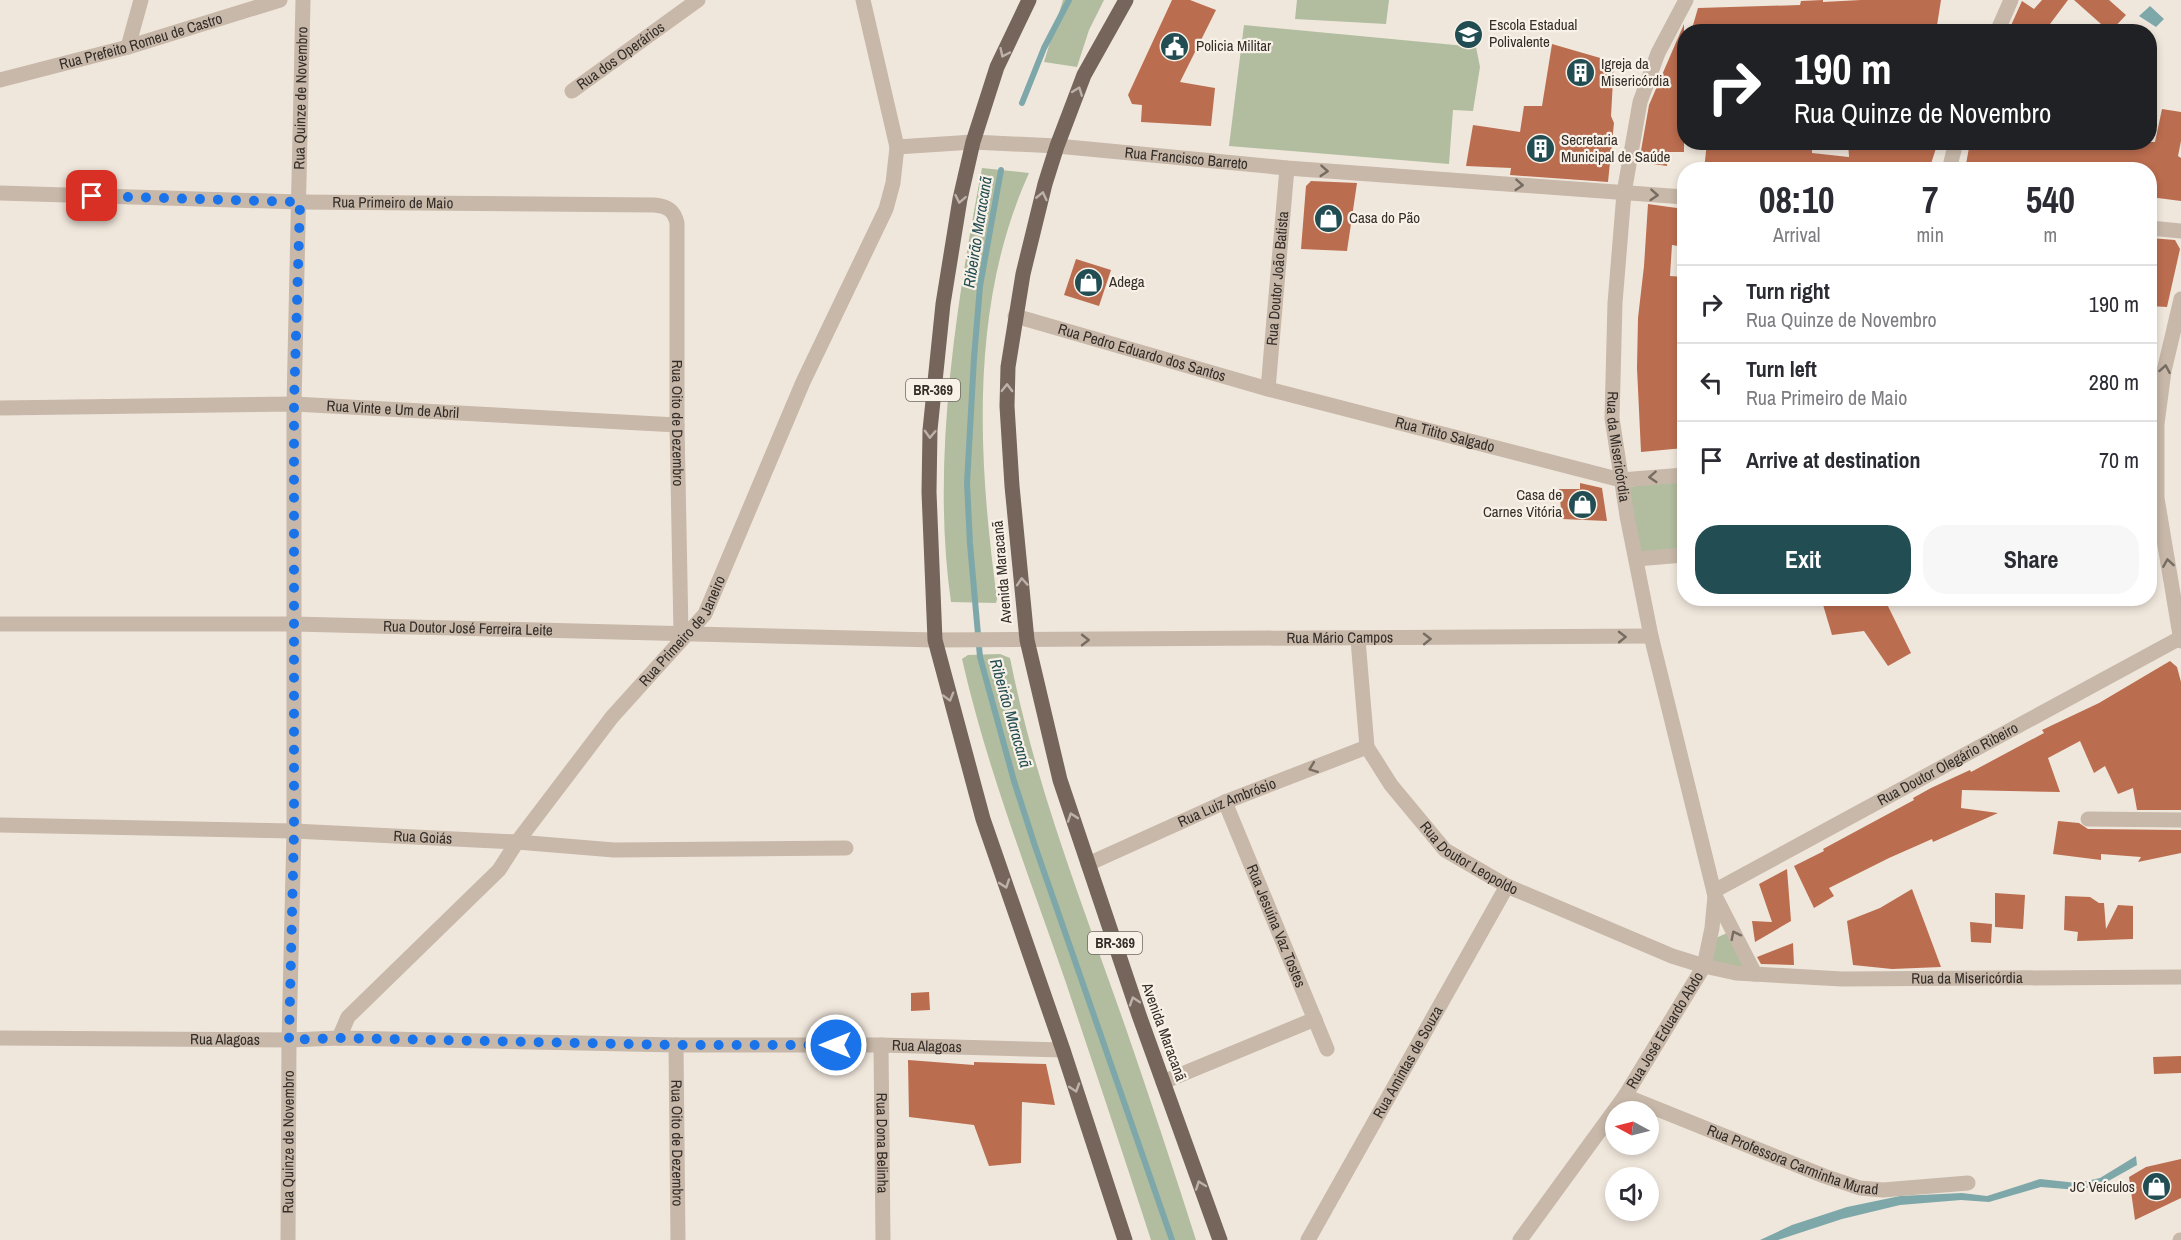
<!DOCTYPE html>
<html lang="en">
<head>
<meta charset="utf-8">
<style>
	body { margin:0; font-family:"Archivo Narrow",sans-serif; background:#f7f7f7; color:#2b2b33; height:100vh; display:flex; flex-direction:column; font-size:22px; white-space:nowrap }
	* { box-sizing:border-box; margin:0 }
	p { font-size:20px; color:#7c7c81 }
	.icon { flex:none; width:33px; height:33px; fill:none; stroke:currentColor; stroke-width:2; stroke-linecap:round; stroke-linejoin:round }
	.map { position:relative; flex:1; overflow:hidden }
	.sheet { position:absolute; left:1677px; top:162px; width:480px; height:444px; display:flex; flex-direction:column; background:#fff; border-radius:24px; box-shadow:0 3px 9px #0003 }
	.sheet>* { flex:none }
	.guide { position:absolute; left:1677px; top:24px; width:480px; height:126px; border-radius:24px; box-shadow:0 3px 9px #0003; background:#202124; color:#fff; overflow:hidden }
	.needle { width:39px; rotate:277deg }
	.controls { position:absolute; left:1605px; top:1101px; display:grid; gap:12px }
	.controls a { display:grid; place-items:center; width:54px; height:54px; border-radius:50%; background:#fff; box-shadow:0 3px 9px #0003; font-size:30px }
	.pin { position:absolute; display:grid; place-items:center; width:51px; height:51px; color:#fff; margin:-26px; border-radius:12px; box-shadow:0 3px 9px #0006 }
	.me { position:absolute; width:66px; margin:-33px; rotate:270deg; stroke-linejoin:round; filter:drop-shadow(0 0 4px #0008) }
	.turn { display:flex; align-items:center; gap:21px; height:126px; padding:0 18px; font-size:27px }
	.turn .icon { width:78px; height:78px; stroke-width:2.5 }
	.turn b { display:block; font-size:42px; line-height:51px }
	.eta { display:flex; justify-content:space-evenly; align-items:center; height:102px; text-align:center }
	.eta b { font-size:36px; font-weight:700; line-height:42px }
	.primary-button { display:flex; gap:12px; margin-top:auto; padding:12px 18px }
	.primary-button a { flex:1; height:69px; border-radius:24px; background:#224d52; color:#fff; font-size:24px; font-weight:700; line-height:69px; text-align:center }
	.primary-button a+a { background:#f7f7f7; color:#2b2b33 }
	ul { padding:0; list-style:none }
	li { display:flex; align-items:center; gap:18px; height:78px; padding:0 18px; border-top:2px solid #e1e1e2 }
	li div { flex:1 }
	li b { display:block; font-size:22px }
	li em { font-style:normal }
	.map>svg:first-child { display:block }
	.green { fill:#b1bd9e }
	.water { fill:#7ea7aa }
	.lines { fill:none; stroke-linecap:round; stroke-linejoin:round }
	.stream { stroke:#7ea7aa; stroke-width:6 }
	.building { fill:#bb6d4f }
	.minor { stroke:#c7b8a9; stroke-width:15 }
	.tertiary { stroke:#c7b8a9; stroke-width:15 }
	.primary { stroke:#75655b; stroke-width:15 }
	.oneway { stroke:#bdb2a9 }
	.oneway2 { stroke:#766c62 }
	.route { stroke:#1a73e8; stroke-width:10; stroke-dasharray:0 18 }
	.labels { text-anchor:middle; stroke-width:4.5; stroke-linejoin:round; paint-order:stroke }
	.shield { fill:#f8f1e8; stroke:#6f6862; stroke-width:1.5 }
	.shield-label { font-size:14px; font-weight:bold; fill:#342d28 }
	.poi-label { font-size:15px; fill:#342d28; stroke:#f8f1e8; text-anchor:start }
	.street-label { font-size:15px; fill:#342d28; stroke:#f8f1e8 }
	.water-label { font-size:16px; font-style:italic; fill:#224d52; stroke:#f8f1e8 }
</style>
</head>
<body>
<div class="map">
<svg width="2181" height="1240" viewBox="0 0 2181 1240">
	<rect width="100%" height="100%" fill="#f0e7dc"/>
	<path class="green" d="M1063,0H1104L1089,30L1077,67L1044,62Z
		M1297,0H1389L1386,24L1295,19Z
		M1244,25L1476,47L1480,67L1473,111L1453,110L1449,164L1229,146Z
		M982,168L1029,173C969,305 978,459 997,599L996,603L951,602C931,463 956,305 982,168Z
		M1684,479V548L1640,552L1629,487Z
		M1000,654L1010,658C1035,784 1082,903 1124,1023C1149,1095 1173,1168 1196,1240H1151C1123,1153 1094,1067 1065,980C1028,873 987,769 962,659L968,655Z
		M1729,932L1748,969L1711,964L1716,938Z"/>
	<path class="water" d="M2150,6L2164,19L2156,27L2139,16Z
		M2136,1156L2137,1165L2103,1184L2078,1190L2041,1187L1989,1202L1961,1200L1900,1205L1842,1219L1778,1240H1760L1792,1225L1847,1207L1900,1196L1962,1193L1987,1196L2040,1179L2077,1183L2100,1178Z"/>
	<g class="lines">
		<path class="stream" d="M1022,103L1044,48L1069,0
			M1001,170L980,286L974,358L967,483L970,544L980,657L1014,781L1035,846L1172,1240"/>
	</g>
	<path class="building" d="M1172,0H1190L1216,10L1180,82L1215,88L1211,126L1141,122L1142,105L1132,104L1128,95Z
		M1823,0V2L1861,0H1941L1936,32H1691L1698,8L1800,5L1801,1Z
		M2042,0H2068L2044,32H2008L2022,1L2034,9Z
		M2074,0H2109L2126,15L2110,32Z
		M1684,24V152H1668L1667,166L1639,162L1649,105Z
		M1552,44L1614,62L1611,116L1614,123L1608,182L1510,175L1511,168L1466,166L1473,125L1520,132L1524,106H1542Z
		M2162,109L2181,112V141L2178,156L2181,158V201L2150,197V170H1965L1970,142H2155Z
		M1707,142H1781V146L1812,150V153L1849,157L1848,142H1938L1929,170H1704Z
		M1311,181L1357,183L1347,251L1301,249L1306,186Z
		M1648,204L1684,209V247L1672,245L1670,276L1684,277V448L1641,452L1637,368L1638,318L1644,266Z
		M2150,238L2175,240L2180,249L2167,307L2150,306Z
		M1076,259L1111,270L1099,306L1064,295Z
		M1580,483L1602,488L1607,521L1562,519L1559,489H1580Z
		M1821,598H1884L1911,653L1888,666L1864,631L1832,635Z
		M2170,661L2177,667L2181,682V810H2137L2133,788L2118,794L2105,766L2094,773L2080,741L2048,758L2060,792L1962,790L1961,808L1998,813L1933,842L1932,839L1889,858L1829,888L1834,896L1814,908L1794,866L1824,851L1823,849L1914,800L1913,798L1931,788L1970,770L1971,772L2044,733L2042,730L2099,703Z
		M2058,821L2079,823L2088,829L2181,830V853L2138,862L2141,857L2101,854V860L2053,854Z
		M1787,869L1791,921L1755,942L1752,921L1772,922L1759,884Z
		M1912,889L1941,967L1892,969L1853,965L1847,921L1880,908Z
		M1995,893L2025,895L2023,929L1995,927Z
		M2065,896L2090,897L2099,903H2104L2106,929L2118,905L2133,906V939L2077,941L2078,932L2064,930Z
		M1970,922L1992,924L1991,943L1971,942Z
		M1793,943L1794,965L1761,964L1757,957Z
		M929,992L930,1010L911,1011V993Z
		M2181,1056V1073L2154,1074L2153,1057Z
		M908,1060L974,1065V1062L1046,1064L1055,1105L1022,1102L1021,1163L989,1166L974,1125L909,1117Z
		M2181,1159V1198L2135,1220L2129,1177L2146,1167Z"/>
	<g class="lines">
		<g class="minor">
			<path d="M1997,32L2011,0"/>
			<path d="M128,47L141,0"/>
			<path id="s1" d="M0,80L128,47L280,0"/>
			<path id="s2" d="M572,91L698,0"/>
			<path d="M1949,170L1956,142"/>
			<path id="s3" d="M0,193L300,202L654,205C667,206 674,210 677,223V425L681,633"/>
			<path d="M2181,299L2164,371L2157,424V498L2181,641"/>
			<path id="s4" d="M1015,316L1268,389L1621,480L1684,475"/>
			<path id="s5" d="M1268,389L1287,168"/>
			<path id="s6" d="M0,408L294,404L677,425"/>
			<path d="M1636,559L1684,555"/>
			<path id="s7" d="M0,624H294L935,640L1651,636"/>
			<path id="s8" d="M1358,640L1367,747L1391,785L1445,850L1507,886L1672,956L1704,966"/>
			<path id="s9" d="M1225,802L1327,1049"/>
			<path d="M2088,819L2181,820"/>
			<path id="s10" d="M0,825L294,831L517,842L614,850L846,848"/>
			<path id="s11" d="M1088,864L1225,802L1367,747"/>
			<path id="s12" d="M1714,891L2180,638"/>
			<path id="s13" d="M0,1038L289,1040L339,1038L676,1045H881L1063,1050"/>
			<path id="s14" d="M339,1038L348,1017L499,870L517,842L612,717L705,614L803,382L886,209L893,183L897,147"/>
			<path id="s15" d="M676,1045L678,1240"/>
			<path id="s16" d="M881,1045L883,1240"/>
			<path d="M1163,1082L1315,1019"/>
			<path id="s17" d="M1625,1096L1824,1176L1860,1188L1883,1190L1968,1183"/>
			<path id="s18" d="M288,1240L289,1040L294,831V404L303,0"/>
			<path id="s19" d="M1308,1240L1507,886"/>
		</g>
		<g class="tertiary">
			<path id="s20" d="M863,0L897,147L973,142L1057,146L1287,168L1684,197"/>
			<path id="s21" d="M1686,0L1658,53L1640,102L1624,193L1615,303L1612,418L1627,516L1651,636L1715,896L1755,974"/>
			<path d="M2150,228L2181,231"/>
			<path id="s22" d="M1704,966L1736,973L1842,979L2181,977"/>
			<path id="s23" d="M1520,1240L1625,1096L1704,966L1712,928L1715,896"/>
			<path d="M2180,1240H2181"/>
		</g>
		<path class="primary" d="M1029,0L997,67L973,142L960,199L943,304L930,430L929,492L935,640L983,819L1063,1050L1125,1240
			M1126,0L1084,75L1057,146L1045,184L1023,274L1008,367L1007,406L1012,486L1027,640L1060,780L1139,1015L1220,1240"/>
	</g>
	<defs><path id="oneway-chevron" d="M-2-3.5L2.5 0L-2 3.5" fill="none" stroke-width="1.6" stroke-linecap="round" stroke-linejoin="round" transform="scale(1.5)"/></defs>
	<g class="oneway">
		<use href="#oneway-chevron" transform="translate(1004 53) rotate(115)"/>
		<use href="#oneway-chevron" transform="translate(1078 91) rotate(-69)"/>
		<use href="#oneway-chevron" transform="translate(1042 196) rotate(-77)"/>
		<use href="#oneway-chevron" transform="translate(960 199) rotate(101)"/>
		<use href="#oneway-chevron" transform="translate(1007 388) rotate(-89)"/>
		<use href="#oneway-chevron" transform="translate(930 434) rotate(92)"/>
		<use href="#oneway-chevron" transform="translate(1022 582) rotate(-94)"/>
		<use href="#oneway-chevron" transform="translate(949 697) rotate(74)"/>
		<use href="#oneway-chevron" transform="translate(1072 817) rotate(-109)"/>
		<use href="#oneway-chevron" transform="translate(1005 884) rotate(71)"/>
		<use href="#oneway-chevron" transform="translate(1134 1001) rotate(-108)"/>
		<use href="#oneway-chevron" transform="translate(1075 1088) rotate(72)"/>
		<use href="#oneway-chevron" transform="translate(1200 1185) rotate(-110)"/>
	</g>
	<g class="oneway2">
		<use href="#oneway-chevron" transform="translate(1324 171) rotate(4)"/>
		<use href="#oneway-chevron" transform="translate(1519 185) rotate(4)"/>
		<use href="#oneway-chevron" transform="translate(1654 195) rotate(4)"/>
		<use href="#oneway-chevron" transform="translate(2165 369) rotate(-80)"/>
		<use href="#oneway-chevron" transform="translate(1653 477) rotate(176)"/>
		<use href="#oneway-chevron" transform="translate(2168 563) rotate(-99)"/>
		<use href="#oneway-chevron" transform="translate(1622 637) rotate(-1)"/>
		<use href="#oneway-chevron" transform="translate(1427 639) rotate(-1)"/>
		<use href="#oneway-chevron" transform="translate(1085 640)"/>
		<use href="#oneway-chevron" transform="translate(1313 768) rotate(159)"/>
		<use href="#oneway-chevron" transform="translate(1735 935) rotate(-117)"/>
	</g>
	<g class="lines">
		<path class="route" d="M92,196L300,202L294,404V831L289,1040L339,1038L676,1045H836"/>
	</g>
	<defs>
		<symbol id="school-disc" viewBox="-11 -11 22 22"><circle r="9.5" fill="#224d52" stroke="#f8f1e8"/><path d="M0-5L7-2L0 1L-7-2ZM-4 1L0 2.5L4 1V4Q0 6-4 4Z" fill="#fff"/></symbol>
		<symbol id="civic-disc" viewBox="-11 -11 22 22"><circle r="9.5" fill="#224d52" stroke="#f8f1e8"/><path d="M-.6-6.5H3V-4.5H.6V-3L4-1V1h2V6H-6V1h2V-1L-.6-3ZM-1.2 2.5V6h2.4V2.5Z" fill="#fff"/></symbol>
		<symbol id="building-disc" viewBox="-11 -11 22 22"><circle r="9.5" fill="#224d52" stroke="#f8f1e8"/><path d="M-4-6H4V6H1V3H-1V6H-4ZM-2.5-4.3h1.7v1.8h-1.7ZM.8-4.3h1.7v1.8H.8ZM-2.5-1h1.7V.8h-1.7ZM.8-1h1.7V.8H.8Z" fill="#fff"/></symbol>
		<symbol id="shop-disc" viewBox="-11 -11 22 22"><circle r="9.5" fill="#224d52" stroke="#f8f1e8"/><path d="M-5-2.5h2.3a2.7 3.5 0 0 1 5.4 0H5L5.5 6h-11ZM-1.5-2.5h3a1.5 2.3 0 0 0-3 0Z" fill="#fff"/></symbol>
	</defs>
	<g fill-rule="evenodd">
		<use href="#school-disc" x="1452" y="18" width="33" height="33"/>
		<use href="#civic-disc" x="1158" y="30" width="33" height="33"/>
		<use href="#building-disc" x="1564" y="56" width="33" height="33"/>
		<use href="#building-disc" x="1524" y="132" width="33" height="33"/>
		<use href="#shop-disc" x="1312" y="202" width="33" height="33"/>
		<use href="#shop-disc" x="1072" y="266" width="33" height="33"/>
		<use href="#shop-disc" x="1566" y="488" width="33" height="33"/>
		<use href="#shop-disc" x="2140" y="1170" width="33" height="33"/>
	</g>
	<g class="labels">
		<g class="shield">
			<rect x="906" y="379" width="54" height="22" rx="4.5"/>
			<rect x="1088" y="932" width="54" height="22" rx="4.5"/>
		</g>
		<g class="shield-label">
			<text x="933" y="395">BR-369</text>
			<text x="1115" y="948">BR-369</text>
		</g>
		<g class="poi-label">
			<text x="1489" y="30">Escola Estadual<tspan x="1489" dy="17">Polivalente</tspan></text>
			<text x="1196" y="51">Policia Militar</text>
			<text x="1601" y="69">Igreja da<tspan x="1601" dy="17">Misericórdia</tspan></text>
			<text x="1561" y="145">Secretaria<tspan x="1561" dy="17">Municipal de Saúde</tspan></text>
			<text x="1349" y="223">Casa do Pão</text>
			<text x="1109" y="287">Adega</text>
			<text x="1562" y="500" text-anchor="end">Casa de<tspan x="1562" dy="17">Carnes Vitória</tspan></text>
			<text x="2135" y="1192" text-anchor="end">JC Veículos</text>
		</g>
		<g class="street-label">
			<text dy="5" stroke="none"><textPath href="#s1" startOffset="146">Rua Prefeito Romeu de Castro</textPath></text>
			<text dy="5" stroke="none"><textPath href="#s2" startOffset="60">Rua dos Operários</textPath></text>
			<text dy="5" stroke="none"><textPath href="#s18" startOffset="1142">Rua Quinze de Novembro</textPath></text>
			<text dy="5" stroke="none"><textPath href="#s20" startOffset="441">Rua Francisco Barreto</textPath></text>
			<text dy="5" stroke="none"><textPath href="#s3" startOffset="393">Rua Primeiro de Maio</textPath></text>
			<text dy="5" stroke="none"><textPath href="#s5" startOffset="111">Rua Doutor João Batista</textPath></text>
			<text dy="5" stroke="none"><textPath href="#s4" startOffset="132">Rua Pedro Eduardo dos Santos</textPath></text>
			<text dy="5" stroke="none"><textPath href="#s6" startOffset="393">Rua Vinte e Um de Abril</textPath></text>
			<text dy="5" stroke="none"><textPath href="#s3" startOffset="886">Rua Oito de Dezembro</textPath></text>
			<text dy="5" stroke="none"><textPath href="#s4" startOffset="446">Rua Titito Salgado</textPath></text>
			<text dy="5" stroke="none"><textPath href="#s21" startOffset="459">Rua da Misericórdia</textPath></text>
			<text transform="translate(1002 572) rotate(-95)" y="5">Avenida Maracanã</text>
			<text dy="5" stroke="none"><textPath href="#s7" startOffset="468">Rua Doutor José Ferreira Leite</textPath></text>
			<text dy="5" stroke="none"><textPath href="#s14" startOffset="536">Rua Primeiro de Janeiro</textPath></text>
			<text dy="5" stroke="none"><textPath href="#s7" startOffset="1340">Rua Mário Campos</textPath></text>
			<text dy="5" stroke="none"><textPath href="#s12" startOffset="266">Rua Doutor Olegário Ribeiro</textPath></text>
			<text dy="5" stroke="none"><textPath href="#s11" startOffset="152">Rua Luiz Ambrósio</textPath></text>
			<text dy="5" stroke="none"><textPath href="#s10" startOffset="423">Rua Goiás</textPath></text>
			<text dy="5" stroke="none"><textPath href="#s8" startOffset="261">Rua Doutor Leopoldo</textPath></text>
			<text dy="5" stroke="none"><textPath href="#s9" startOffset="134">Rua Jesuína Vaz Tostes</textPath></text>
			<text dy="5" stroke="none"><textPath href="#s22" startOffset="264">Rua da Misericórdia</textPath></text>
			<text dy="5" stroke="none"><textPath href="#s23" startOffset="255">Rua José Eduardo Abdo</textPath></text>
			<text transform="translate(1164 1032) rotate(70)" y="5">Avenida Maracanã</text>
			<text dy="5" stroke="none"><textPath href="#s13" startOffset="225">Rua Alagoas</textPath></text>
			<text dy="5" stroke="none"><textPath href="#s13" startOffset="927">Rua Alagoas</textPath></text>
			<text dy="5" stroke="none"><textPath href="#s19" startOffset="204">Rua Amintas de Souza</textPath></text>
			<text dy="5" stroke="none"><textPath href="#s18" startOffset="98">Rua Quinze de Novembro</textPath></text>
			<text dy="5" stroke="none"><textPath href="#s16" startOffset="98">Rua Dona Belinha</textPath></text>
			<text dy="5" stroke="none"><textPath href="#s15" startOffset="98">Rua Oito de Dezembro</textPath></text>
			<text dy="5" stroke="none"><textPath href="#s17" startOffset="180">Rua Professora Carminha Murad</textPath></text>
		</g>
		<g class="water-label">
			<text transform="translate(977 232) rotate(-81)" y="6">Ribeirão Maracanã</text>
			<text transform="translate(1011 713) rotate(74)" y="6">Ribeirão Maracanã</text>
		</g>
	</g>
</svg>
<div class="controls">
<a><svg class="needle" viewBox="-14 -14 28 28"><path d="M0-13l5 13h-10z" fill="#e53935"/><path d="M0 13l5-13h-10z" fill="#7c7c81"/></svg></a>
<a><svg class="icon" aria-label="sound" viewBox="0 0 24 24"><path d="M4 9h4l5-4v14l-5-4H4zM17 9q2 3 0 6"/></svg></a>
</div>
<div class="pin" style="left:92px;top:196px;background:#d93025"><svg class="icon" aria-label="arrive" viewBox="0 0 24 24"><path d="M6 21V4h12l-3 4 3 4H6"/></svg></div>
<svg class="me" style="left:836px;top:1045px" viewBox="-20 -20 40 40"><circle r="17" fill="#1a73e8" stroke="#fff" stroke-width="3"/><path d="M0-11L8 9 0 5-8 9z" fill="#fff"/></svg>
<div class="guide">
<div class="turn"><svg class="icon" aria-label="right" viewBox="0 0 24 24"><path d="M7 20v-9h11M14 6l5 5-5 5"/></svg><div><b>190 m</b>Rua Quinze de Novembro</div></div>
</div>
<section class="sheet">
<div class="eta">
<div><b>08:10</b><p>Arrival</p></div>
<div><b>7</b><p>min</p></div>
<div><b>540</b><p>m</p></div>
</div>
<ul>
<li><svg class="icon" aria-label="right" viewBox="0 0 24 24"><path d="M7 20v-9h11M14 6l5 5-5 5"/></svg><div><b>Turn right</b><p>Rua Quinze de Novembro</p></div><em>190 m</em></li>
<li><svg class="icon" aria-label="left" viewBox="0 0 24 24"><path d="M17 20v-9H6M10 6l-5 5 5 5"/></svg><div><b>Turn left</b><p>Rua Primeiro de Maio</p></div><em>280 m</em></li>
<li><svg class="icon" aria-label="arrive" viewBox="0 0 24 24"><path d="M6 21V4h12l-3 4 3 4H6"/></svg><div><b>Arrive at destination</b></div><em>70 m</em></li>
</ul>
<div class="primary-button"><a>Exit</a><a>Share</a></div>
</section>
</div>
</body>
</html>
